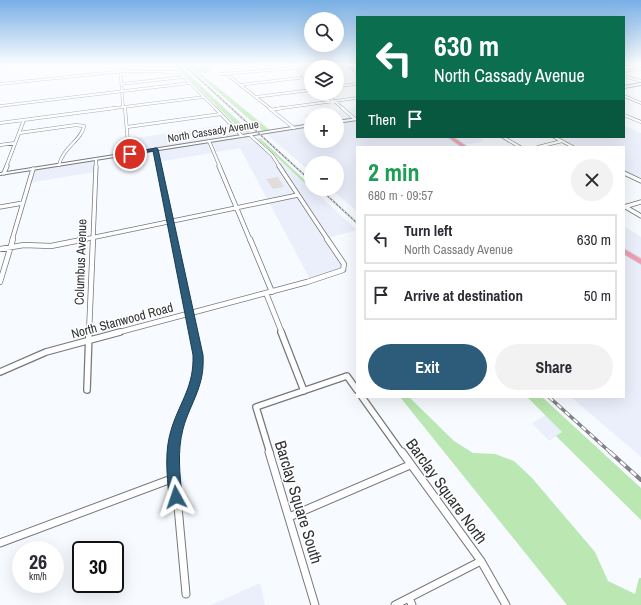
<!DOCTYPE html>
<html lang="en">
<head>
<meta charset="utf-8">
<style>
	body { margin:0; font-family:"Archivo Narrow",sans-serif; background:#f2f2f3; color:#2b2b33; height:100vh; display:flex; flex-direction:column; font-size:15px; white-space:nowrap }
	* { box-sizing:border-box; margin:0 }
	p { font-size:13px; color:#7c7c81 }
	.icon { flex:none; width:22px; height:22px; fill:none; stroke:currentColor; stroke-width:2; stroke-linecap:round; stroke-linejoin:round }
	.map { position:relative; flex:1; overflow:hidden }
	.side { position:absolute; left:356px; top:146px; width:269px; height:252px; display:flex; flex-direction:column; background:#fff; border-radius:0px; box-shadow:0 4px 16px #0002 }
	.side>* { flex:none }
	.banner { position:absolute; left:356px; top:16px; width:269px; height:122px; border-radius:0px; box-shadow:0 4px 16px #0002; background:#0b6e4f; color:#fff; overflow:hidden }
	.tools { position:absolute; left:304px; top:12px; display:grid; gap:8px }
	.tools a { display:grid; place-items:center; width:40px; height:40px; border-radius:50%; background:#fff; box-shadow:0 4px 16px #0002; font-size:20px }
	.speed { position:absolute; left:12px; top:541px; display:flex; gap:8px; font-size:20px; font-weight:700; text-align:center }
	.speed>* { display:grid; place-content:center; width:52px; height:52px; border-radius:50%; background:#fff; box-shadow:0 4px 16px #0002; line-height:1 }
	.speed small { font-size:10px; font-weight:400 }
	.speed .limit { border:2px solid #111; border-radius:6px; background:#fff; color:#111 }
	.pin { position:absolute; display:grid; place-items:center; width:34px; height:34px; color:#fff; margin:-17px; border:2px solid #fff; border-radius:50%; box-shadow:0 1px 4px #0007 }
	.me { position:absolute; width:44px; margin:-22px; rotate:355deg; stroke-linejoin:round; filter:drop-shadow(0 0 3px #0008) }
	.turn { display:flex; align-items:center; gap:14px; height:84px; padding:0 12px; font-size:18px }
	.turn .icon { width:52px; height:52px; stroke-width:2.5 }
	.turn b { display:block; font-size:28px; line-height:34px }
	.then { display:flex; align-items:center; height:38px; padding:0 12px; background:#0003; gap:8px; font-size:15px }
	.round { display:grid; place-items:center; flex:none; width:42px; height:42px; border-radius:21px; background:#f2f2f3 }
	.summary { display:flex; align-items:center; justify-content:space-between; height:68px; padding:0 12px }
	h1 { font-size:24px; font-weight:700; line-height:30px; color:#1e9e55 }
	.primary-button { display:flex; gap:8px; margin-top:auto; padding:8px 12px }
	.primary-button a { flex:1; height:46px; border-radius:24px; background:#2c5c7a; color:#fff; font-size:16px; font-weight:700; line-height:46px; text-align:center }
	.primary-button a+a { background:#f2f2f3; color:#2b2b33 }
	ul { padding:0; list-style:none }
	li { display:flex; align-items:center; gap:12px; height:50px; margin:0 8px 6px; padding:0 4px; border:2px solid #e1e1e2; border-radius:0px }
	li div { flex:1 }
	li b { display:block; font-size:15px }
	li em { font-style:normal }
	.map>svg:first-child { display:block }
	.built { fill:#eaeffb }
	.green { fill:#bae7b2 }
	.building { fill:#e2ddd9 }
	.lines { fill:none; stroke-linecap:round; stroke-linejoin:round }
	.minor-far5-casing { stroke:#76787c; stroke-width:3 }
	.minor-far4-casing { stroke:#76787c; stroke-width:3.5 }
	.minor-far3-casing { stroke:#76787c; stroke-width:5 }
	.minor-far2-casing { stroke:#76787c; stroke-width:6 }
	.minor-far1-casing { stroke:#76787c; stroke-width:8 }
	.minor-casing { stroke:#76787c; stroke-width:9 }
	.tertiary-casing { stroke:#76787c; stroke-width:2 }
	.secondary-casing { stroke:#76787c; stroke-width:2 }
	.primary-casing { stroke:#d6d6d6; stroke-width:2 }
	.minor-far5 { stroke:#fff; stroke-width:2 }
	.minor-far4 { stroke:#fff; stroke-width:2.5 }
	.minor-far3 { stroke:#fff; stroke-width:3.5 }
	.minor-far2 { stroke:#fff; stroke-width:4.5 }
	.minor-far1 { stroke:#fff; stroke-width:5.5 }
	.minor { stroke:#fff; stroke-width:7 }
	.tertiary { fill:#fff; fill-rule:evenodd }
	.secondary { fill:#fff; fill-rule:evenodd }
	.primary { fill:#f19db4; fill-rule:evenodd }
	.rail-far2-casing { stroke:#808285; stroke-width:1.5 }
	.rail-far1-casing { stroke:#808285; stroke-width:3.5 }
	.rail-casing { stroke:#808285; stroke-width:4 }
	.rail-far2 { stroke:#fff; stroke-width:1; stroke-dasharray:2; stroke-linecap:butt }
	.rail-far1 { stroke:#fff; stroke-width:2; stroke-dasharray:5.5; stroke-linecap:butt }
	.rail { stroke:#fff; stroke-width:2.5; stroke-dasharray:7; stroke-linecap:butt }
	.route { fill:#2c5c7a; stroke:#1d3c4f }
	.labels { text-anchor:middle; stroke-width:3; stroke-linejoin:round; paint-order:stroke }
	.far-street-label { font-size:11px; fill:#313234; stroke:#fff }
	.street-label { font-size:13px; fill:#313234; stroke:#fff }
	.near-street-label { font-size:16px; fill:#313234; stroke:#fff }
</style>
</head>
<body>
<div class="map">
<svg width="641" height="605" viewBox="0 0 641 605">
	<rect width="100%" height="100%" fill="#f7faff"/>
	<path class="built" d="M357,107V137H478L484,141L464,145L466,147H357V211L331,189H337V163H311V172L264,132L311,125V141H337V115H311V123L303,115Z
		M235,123L243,132H249L255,137L357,230L327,238L348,271L311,281L240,148L158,162L156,150L130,153L129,139Z
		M624,126L641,133V177L635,178L624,172V147H574L554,137H624Z
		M96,159L95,172L28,183L33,169Z
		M624,226L641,237V457L571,397H624Z
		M546,415L562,432L549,441L532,423Z
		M260,583L265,605H211Z"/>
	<path class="green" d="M174,64H178L250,132H243Z
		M186,64L206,65L211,73H200L271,131L264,132Z
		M260,138L311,186V189L258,139Z
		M400,397H409L454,441L473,453L495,454L514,461L532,478L595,552L608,581L635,594L639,578H641V605H567Z
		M527,397H542L641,488V520L556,436L562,432Z"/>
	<path class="building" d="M278,177L284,187L273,189L266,179Z"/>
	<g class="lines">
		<defs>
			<path id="minor-far5" d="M120,64L123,107
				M291,64L311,82
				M197,65L249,64
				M0,66L16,64
				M624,71L641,69
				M225,73L271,109
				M221,74L295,68
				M624,76L641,81
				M0,84L124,71L176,72L182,75L216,109
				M121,84L184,77
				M240,85L306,77
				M337,86L357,84
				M324,93L344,109
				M624,96L641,103
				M255,97L311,90
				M0,106L190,83
				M125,107V109
				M107,109L204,97
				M275,109L357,98"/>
			<path id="minor-far4" d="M125,108L129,154
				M215,108L242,136
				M269,108L294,128
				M342,108L355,119
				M271,110L282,108
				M624,115L641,122
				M0,123L115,108
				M127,127L221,114
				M19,133L76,125L84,126C82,140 63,147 59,165
				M250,135L272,155L280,167
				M503,137L520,147
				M554,137L573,147
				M209,141L220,167
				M0,145L15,143
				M538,147L562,141
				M156,149L160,167
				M6,167L24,120
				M96,167V159"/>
			<path id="minor-far3" d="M159,166L174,240
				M219,166L250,240
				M279,166L328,240
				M4,173L7,166
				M624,173L641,181
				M624,206L641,216
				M0,207L23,203
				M624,207L641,202
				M12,240L33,169
				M81,240L298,195
				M93,240L96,166"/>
			<path id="minor-far2" d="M174,239L193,333
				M250,239L272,292
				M0,249L24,245L51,246L86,239
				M0,282L13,239
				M266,293L282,333
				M89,333L93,239
				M116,333L307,282L343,270L344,264L327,239"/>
			<path id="minor-far1" d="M281,332L304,391
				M0,372L46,352L120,332
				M87,390L89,332
				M362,397L402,453
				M173,453C174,423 195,401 198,372C200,359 195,345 193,332
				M270,453L256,407L347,376L357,390"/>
			<path id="minor" d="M173,452L186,594
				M269,452L315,605
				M402,452L481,561L506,605
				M289,517L410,465
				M0,543L174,478
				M409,598L412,605
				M395,605L481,561"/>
			<path id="tertiary" d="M357,118V120L337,123V121Z
				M311,124V126L0,175V173Z"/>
			<path id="secondary" d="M641,83V85L624,88V86Z"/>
			<path id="primary" d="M343,64H346L357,72V74Z
				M448,137H453L467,147H462Z
				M624,249L641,259V264L624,254Z"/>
		</defs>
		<use href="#minor-far5" class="minor-far5-casing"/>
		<use href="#minor-far4" class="minor-far4-casing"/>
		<use href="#minor-far3" class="minor-far3-casing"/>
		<use href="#minor-far2" class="minor-far2-casing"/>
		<use href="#minor-far1" class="minor-far1-casing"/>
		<use href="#minor" class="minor-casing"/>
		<use href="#tertiary" class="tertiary-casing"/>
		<use href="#secondary" class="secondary-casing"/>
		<use href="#primary" class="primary-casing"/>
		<use href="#minor-far5" class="minor-far5"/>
		<use href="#minor-far4" class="minor-far4"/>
		<use href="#minor-far3" class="minor-far3"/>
		<use href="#minor-far2" class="minor-far2"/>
		<use href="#minor-far1" class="minor-far1"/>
		<use href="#minor" class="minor"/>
		<use href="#tertiary" class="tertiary"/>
		<use href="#secondary" class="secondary"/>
		<use href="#primary" class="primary"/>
		<defs>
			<path id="rail-far2" d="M183,64L311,181
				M320,189L357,223"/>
			<path id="rail-far1" d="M549,397L611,453"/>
			<path id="rail" d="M610,452L641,480"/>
		</defs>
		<use href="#rail-far2" class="rail-far2-casing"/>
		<use href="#rail-far1" class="rail-far1-casing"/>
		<use href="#rail" class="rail-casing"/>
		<use href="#rail-far2" class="rail-far2"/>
		<use href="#rail-far1" class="rail-far1"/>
		<use href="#rail" class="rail"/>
	</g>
	<linearGradient id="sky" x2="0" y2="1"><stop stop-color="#78afe5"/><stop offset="0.43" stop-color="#fbfdff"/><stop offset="1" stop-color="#fbfdff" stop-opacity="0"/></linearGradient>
	<rect width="641" height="149" fill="url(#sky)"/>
	<path class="route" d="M156,148L158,149L203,355C205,387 191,400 183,429C177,452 180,474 182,497L180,502L176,504L171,502L169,497C167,474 164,450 172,427C181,400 194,386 193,355L153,151L130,155L127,154Z"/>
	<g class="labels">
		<g class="far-street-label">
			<text transform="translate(213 131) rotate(-9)" y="4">North Cassady Avenue</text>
		</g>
		<g class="street-label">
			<text transform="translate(80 262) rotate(-88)" y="5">Columbus Avenue</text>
			<text transform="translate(122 320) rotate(-15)" y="5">North Stanwood Road</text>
		</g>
		<g class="near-street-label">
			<text transform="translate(447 491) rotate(54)" y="6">Barclay Square North</text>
			<text transform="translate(299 502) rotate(73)" y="6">Barclay Square South</text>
		</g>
	</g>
</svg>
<div class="tools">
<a><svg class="icon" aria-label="search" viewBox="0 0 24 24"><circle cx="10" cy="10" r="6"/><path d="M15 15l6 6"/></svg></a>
<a><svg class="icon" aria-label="layers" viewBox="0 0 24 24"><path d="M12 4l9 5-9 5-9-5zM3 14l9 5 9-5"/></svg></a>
<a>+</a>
<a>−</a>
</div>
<div class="speed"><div>26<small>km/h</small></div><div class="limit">30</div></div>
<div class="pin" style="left:130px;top:154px;background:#d93025"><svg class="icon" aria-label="arrive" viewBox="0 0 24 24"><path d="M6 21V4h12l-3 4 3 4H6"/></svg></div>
<svg class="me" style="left:176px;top:497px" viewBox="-20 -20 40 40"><path d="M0-17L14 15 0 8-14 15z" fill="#2c5c7a" stroke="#fff" stroke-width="4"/></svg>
<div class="banner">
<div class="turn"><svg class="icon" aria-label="left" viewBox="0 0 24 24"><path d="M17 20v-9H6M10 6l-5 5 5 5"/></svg><div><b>630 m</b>North Cassady Avenue</div></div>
<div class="then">Then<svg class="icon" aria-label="arrive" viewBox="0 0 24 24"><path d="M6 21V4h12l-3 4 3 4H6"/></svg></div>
</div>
<section class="side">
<div class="summary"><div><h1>2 min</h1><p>680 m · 09:57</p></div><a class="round"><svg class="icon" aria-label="close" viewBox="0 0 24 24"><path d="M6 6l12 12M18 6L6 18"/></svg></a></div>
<ul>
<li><svg class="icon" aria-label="left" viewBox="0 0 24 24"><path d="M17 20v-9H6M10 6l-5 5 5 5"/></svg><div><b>Turn left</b><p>North Cassady Avenue</p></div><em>630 m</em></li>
<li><svg class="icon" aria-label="arrive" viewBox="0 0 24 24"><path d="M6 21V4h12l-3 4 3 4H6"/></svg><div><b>Arrive at destination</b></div><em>50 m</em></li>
</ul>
<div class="primary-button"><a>Exit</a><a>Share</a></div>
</section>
</div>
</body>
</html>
